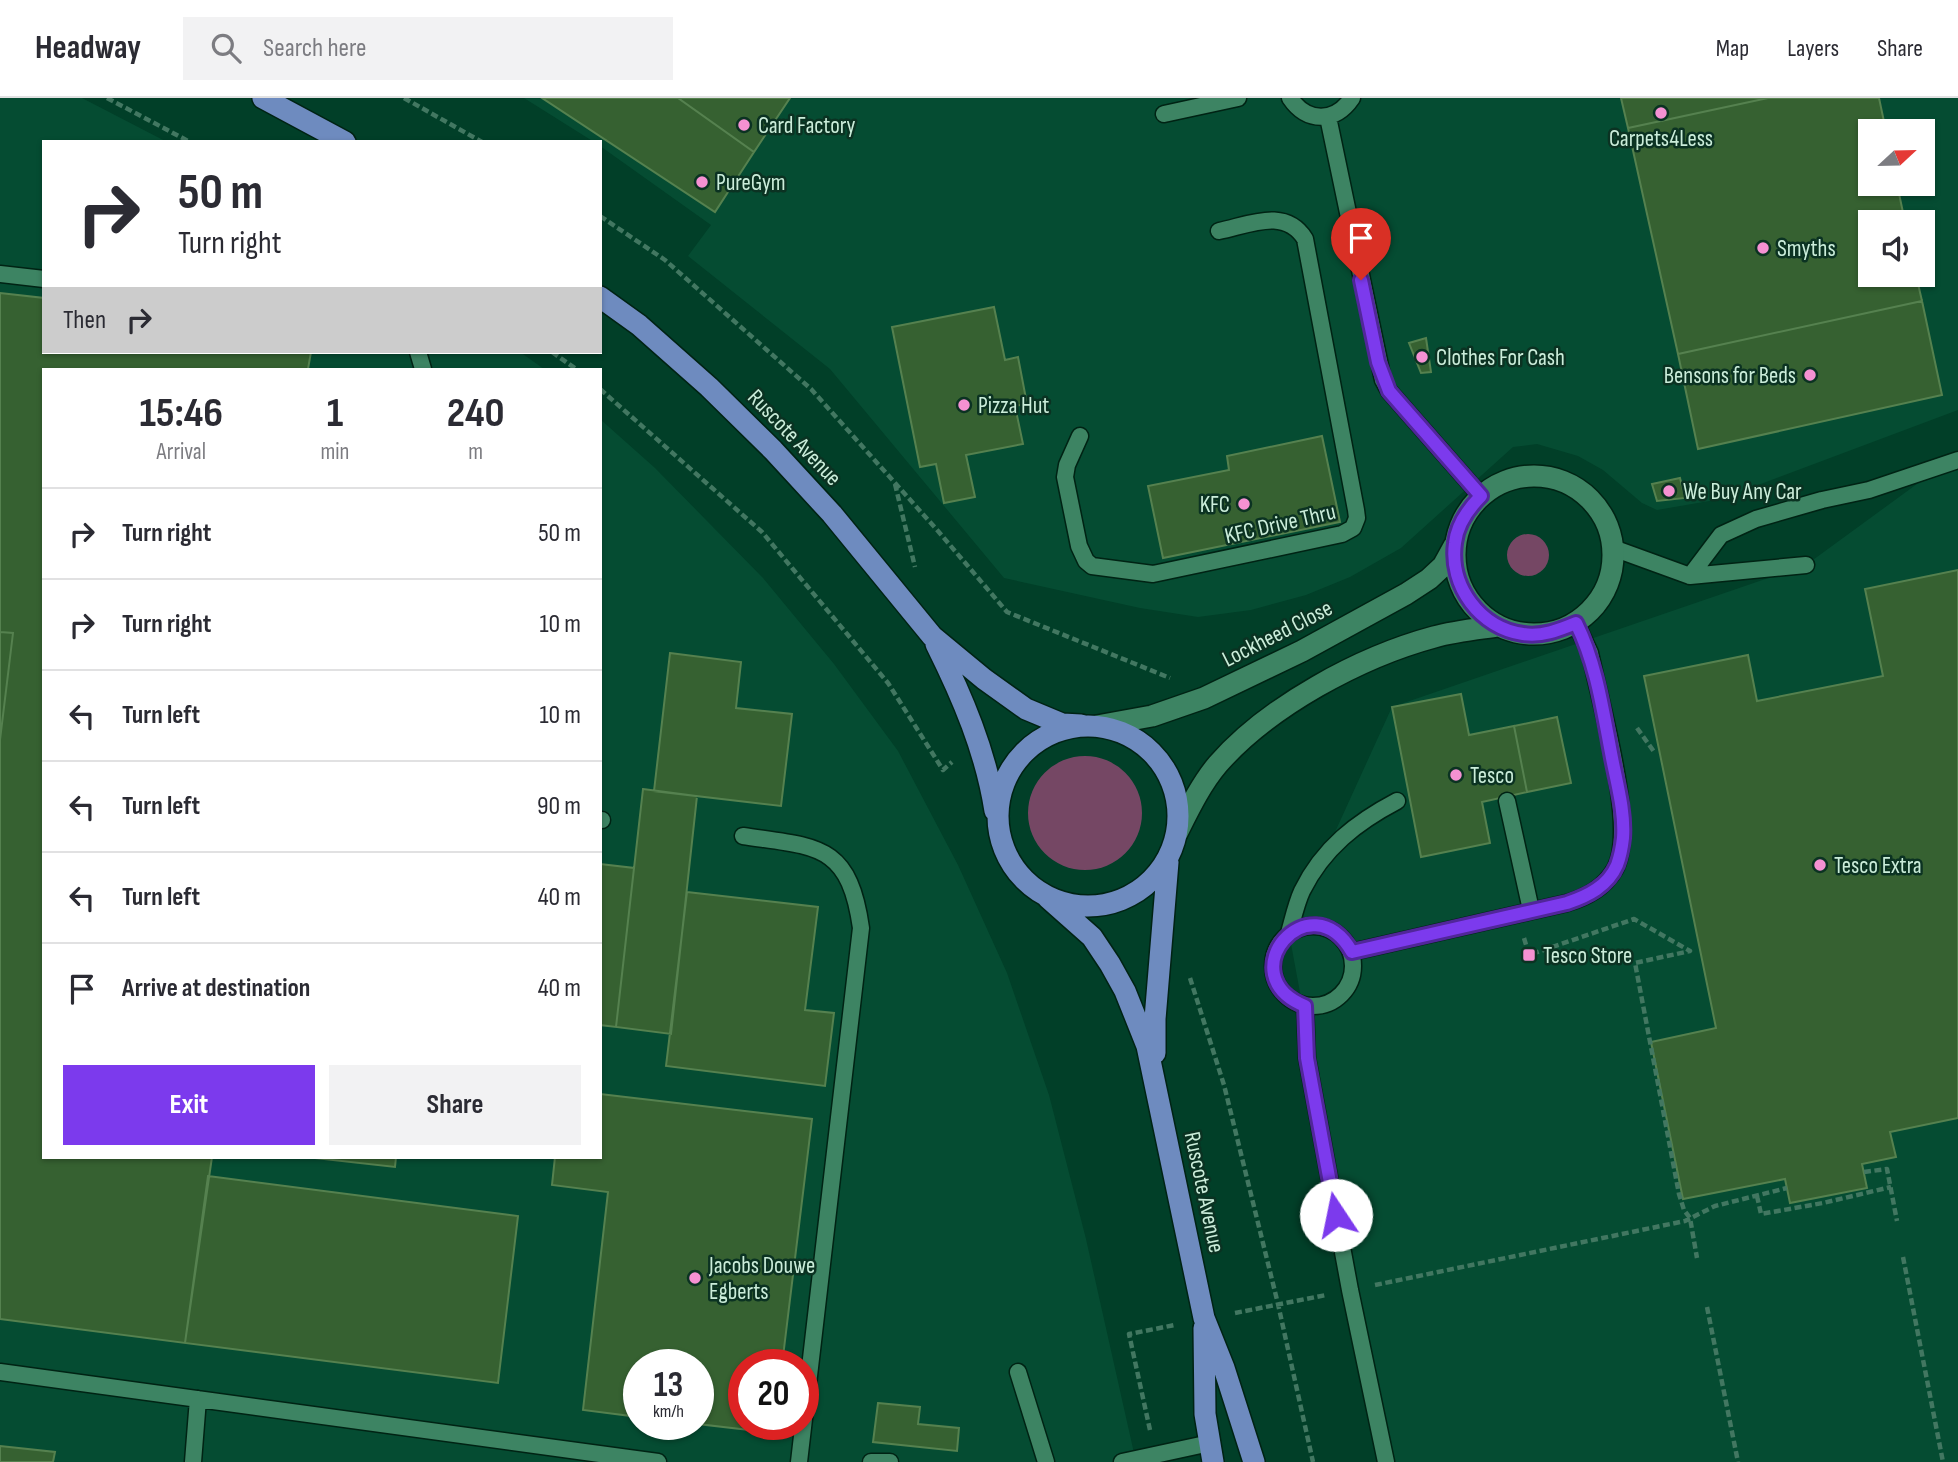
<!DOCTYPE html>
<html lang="en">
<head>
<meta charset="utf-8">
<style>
	body { margin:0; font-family:"Sofia Sans Condensed",sans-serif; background:#f2f2f3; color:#2b2b33; height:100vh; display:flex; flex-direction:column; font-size:26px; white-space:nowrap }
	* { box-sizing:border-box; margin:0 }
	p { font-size:23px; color:#7c7c81 }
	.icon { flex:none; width:38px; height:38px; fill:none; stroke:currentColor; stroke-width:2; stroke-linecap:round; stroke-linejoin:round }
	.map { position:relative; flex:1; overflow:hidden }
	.side { position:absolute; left:42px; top:270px; width:560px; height:791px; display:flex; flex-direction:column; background:#fff; border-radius:0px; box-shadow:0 2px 5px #0004 }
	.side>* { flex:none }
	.banner { position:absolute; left:42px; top:42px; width:560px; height:214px; border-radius:0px; box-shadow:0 2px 5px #0004; background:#fff; color:#2b2b33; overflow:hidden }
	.needle { width:46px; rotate:68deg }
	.tools { position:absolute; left:1858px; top:21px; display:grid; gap:14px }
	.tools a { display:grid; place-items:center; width:77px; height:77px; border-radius:0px; background:#fff; box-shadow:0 2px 5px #0004; font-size:35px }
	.speed { position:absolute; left:623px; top:1251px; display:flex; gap:14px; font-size:35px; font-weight:700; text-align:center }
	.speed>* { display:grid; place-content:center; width:91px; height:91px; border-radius:50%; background:#fff; box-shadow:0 2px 5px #0004; line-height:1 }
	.speed small { font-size:18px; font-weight:400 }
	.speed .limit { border:10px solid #d22; background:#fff; color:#111 }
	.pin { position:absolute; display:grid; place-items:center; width:60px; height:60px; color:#fff; margin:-72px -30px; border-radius:50% 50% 50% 0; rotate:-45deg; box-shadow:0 0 7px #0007 }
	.pin .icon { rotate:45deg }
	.me { position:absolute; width:77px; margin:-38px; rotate:349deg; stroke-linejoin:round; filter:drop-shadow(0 0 5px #0008) }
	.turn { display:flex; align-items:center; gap:24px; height:147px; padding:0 21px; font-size:32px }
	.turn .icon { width:91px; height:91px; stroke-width:2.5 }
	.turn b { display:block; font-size:49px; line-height:60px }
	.then { display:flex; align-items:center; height:66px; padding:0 21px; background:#0003; gap:14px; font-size:26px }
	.eta { display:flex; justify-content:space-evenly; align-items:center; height:119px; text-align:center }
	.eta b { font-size:42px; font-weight:700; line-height:49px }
	.cta { display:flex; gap:14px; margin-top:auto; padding:14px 21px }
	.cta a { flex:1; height:80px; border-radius:0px; background:#7c3aed; color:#fff; font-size:28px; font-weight:700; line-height:80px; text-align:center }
	.cta a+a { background:#f2f2f3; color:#2b2b33 }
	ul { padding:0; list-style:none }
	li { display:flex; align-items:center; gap:21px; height:91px; padding:0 21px; border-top:2px solid #e1e1e2 }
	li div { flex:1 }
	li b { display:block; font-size:26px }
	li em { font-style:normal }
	header { display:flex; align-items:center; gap:42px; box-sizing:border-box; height:98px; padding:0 35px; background:#fff; border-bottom:2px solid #e1e1e2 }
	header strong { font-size:33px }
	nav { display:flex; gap:38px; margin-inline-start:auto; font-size:24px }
	.search { width:490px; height:63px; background:#f2f2f3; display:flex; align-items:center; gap:18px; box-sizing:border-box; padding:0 24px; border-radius:0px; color:#7c7c81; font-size:26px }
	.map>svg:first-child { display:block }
	.built { fill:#054c32; fill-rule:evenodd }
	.green { fill:#754764 }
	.building { fill:#366131; stroke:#55814f; stroke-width:2 }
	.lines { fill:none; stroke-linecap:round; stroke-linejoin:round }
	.lane-casing { stroke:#002314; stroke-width:19 }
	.street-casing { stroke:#002314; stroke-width:24 }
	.primary-casing { stroke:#002314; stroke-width:24 }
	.path { stroke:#427761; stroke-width:4.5; stroke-dasharray:7 3.5; stroke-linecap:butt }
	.lane { stroke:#3d8463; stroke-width:16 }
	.street { stroke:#3d8463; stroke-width:21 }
	.primary { stroke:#6e8bbf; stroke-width:21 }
	.route-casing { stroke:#51269a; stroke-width:18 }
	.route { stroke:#7c3aed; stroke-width:12 }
	.poi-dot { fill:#f591d2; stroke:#0b3222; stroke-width:2.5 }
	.labels { text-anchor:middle; stroke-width:5; stroke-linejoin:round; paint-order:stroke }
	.poi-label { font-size:23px; fill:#cbedda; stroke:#0b3222; text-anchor:start }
	.street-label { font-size:23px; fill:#cbedda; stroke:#0b3222 }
</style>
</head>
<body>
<header>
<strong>Headway</strong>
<div class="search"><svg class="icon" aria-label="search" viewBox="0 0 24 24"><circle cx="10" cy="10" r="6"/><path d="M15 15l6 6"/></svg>Search here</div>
<nav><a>Map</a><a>Layers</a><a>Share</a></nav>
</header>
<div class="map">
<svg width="1958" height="1364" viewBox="0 0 1958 1364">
	<rect width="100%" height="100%" fill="#013f28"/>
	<path class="built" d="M0,0H82L167,44H44V254H520L544,271H44V1059H600V321L655,370L763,480L834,566L898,653L958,767L1007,875L1049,997L1086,1141L1136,1364H0ZM639,1267H698V1326H639ZM744,1267H803V1326H744Z
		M524,0H1958V312L1721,401L1657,412L1642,405L1603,372L1578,358L1537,346L1513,349L1401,450L1350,479L1306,497L1251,512L1198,519L1140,510L1004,480L830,271L688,158L711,127L600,48V44H594ZM1871,33H1923V86H1871ZM1871,124H1923V177H1871Z
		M1958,356V1364H1387L1289,835L1392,609L1806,467Z"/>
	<path class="green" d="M1507 457a21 21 0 1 1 42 0a21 21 0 1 1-42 0Z
		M1028 715a57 57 0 1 1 114 0a57 57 0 1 1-114 0Z"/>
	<path class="building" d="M542,0H678L754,54L715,114Z
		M678,0H790L754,54Z
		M1621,0H1768L1628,30Z
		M1768,0H1879L1886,33H1871V86H1897L1905,124H1871V177H1916L1922,203L1678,256L1628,30Z
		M0,195L44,200V254H311L308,271H44V1059H212L185,1245L0,1221V642L13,535L0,534Z
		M1922,203L1942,297L1698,351L1678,256Z
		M994,209L1005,262L1018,259L1027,306L1015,308L1023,346L966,357L975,399L944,405L936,366L920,369L892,229Z
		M1426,240L1431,274L1421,275L1409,245Z
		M1322,338L1340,424L1163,460L1148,388L1229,372L1227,358Z
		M1680,380L1685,400L1657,403L1652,386Z
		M1958,472V1020L1890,1034L1896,1059L1862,1066L1867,1090L1790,1105L1785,1081L1683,1101L1651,944L1716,930L1644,578L1748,557L1757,603L1883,578L1865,491Z
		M0,534L13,535L0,642Z
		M670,555L741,564L736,610L792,616L781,708L654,693Z
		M1461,596L1469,637L1514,628L1527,694L1482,704L1490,745L1421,759L1392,609Z
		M1557,619L1571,685L1527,694L1514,628Z
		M643,691L697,698L671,936L616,929Z
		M600,766L634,770L616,929L600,927Z
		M687,794L818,809L805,912L834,915L825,988L666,968Z
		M600,996L812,1021L782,1267H744V1326H775L774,1335L698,1326V1267H639V1319L583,1312L608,1094L552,1087L555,1059H600Z
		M306,1059H396L395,1069Z
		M208,1078L518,1118L498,1285L185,1245Z
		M878,1305L920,1309L918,1326L959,1330L957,1353L873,1344Z
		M0,1348L55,1354L53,1364H0Z"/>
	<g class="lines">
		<defs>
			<path id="lane" d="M1290,0C1307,25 1335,25 1352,0
				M1164,16L1238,0
				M1328,19L1383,282L1389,293L1481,398
				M0,176L44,181
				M418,254L423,271
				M1080,338L1067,367L1065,379L1079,448L1086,463L1092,468L1153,476L1342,436L1353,430L1357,420L1356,412L1305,141C1285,109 1249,127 1219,133
				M1613,450L1690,478L1806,467
				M1690,478L1721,437L1756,421L1822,402L1869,392L1958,362
				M1507,703L1531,812
				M600,722H602
				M743,738C817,749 849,745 861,830L799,1364
				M1273 868a40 40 0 1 1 80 0a40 40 0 1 1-80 0Z
				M1289,835C1293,821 1296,806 1302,793C1323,750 1357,724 1397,703
				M1352,854L1567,805C1587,799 1604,790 1615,771C1636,733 1604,618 1594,573L1590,555L1576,525
				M1305,908L1307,960L1350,1192L1386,1364
				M0,1274L658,1364
				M1018,1274L1046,1364
				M193,1364L198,1301
				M871,1364H890
				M1122,1364L1210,1345"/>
			<path id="street" d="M1455 457a79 79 0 1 1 158 0a79 79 0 1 1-158 0Z
				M1097,628L1152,618L1204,600L1302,553L1406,496L1429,481L1443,468L1454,448
				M1177,735C1189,711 1201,686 1218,666C1269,608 1360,559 1434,539C1455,533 1477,531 1498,528"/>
			<path id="primary" d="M263,0L345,44
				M600,199L639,227L709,289L773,352L832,416L932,538L984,581L1026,611L1062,626L1081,627
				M936,546C962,598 986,654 995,713
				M998 718a90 90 0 1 1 180 0a90 90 0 1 1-180 0Z
				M1048,800L1092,839L1110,866L1125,893L1147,948L1204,1220L1224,1270L1254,1364
				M1155,955V921L1168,764
				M1204,1230L1205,1316L1213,1364"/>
		</defs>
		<use href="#lane" class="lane-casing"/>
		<use href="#street" class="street-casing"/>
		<use href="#primary" class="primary-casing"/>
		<path class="path" d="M107,0L190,44
			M404,0L482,44
			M600,118L665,162L811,291L938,433L1007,514L1170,580
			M552,254L576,271
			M600,291L762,434L888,585L943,672L952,664
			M895,386L915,469
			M1637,630L1655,655
			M1524,840L1529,857L1634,821L1690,853L1635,865L1679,1096L1684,1112L1690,1120L1697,1160
			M1190,880L1224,987L1278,1206L1313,1364
			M1864,1074L1887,1071L1897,1123
			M1757,1098L1761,1116L1823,1105L1891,1089
			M1903,1159L1943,1364
			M1375,1187L1685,1123L1715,1108L1787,1090
			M1707,1209L1738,1364
			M1235,1215L1326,1197
			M1150,1332L1129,1236L1175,1227"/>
		<use href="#lane" class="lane"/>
		<use href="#street" class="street"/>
		<use href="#primary" class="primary"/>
	</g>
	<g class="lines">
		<defs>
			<path id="route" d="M1336,1117L1307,960L1305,908C1228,877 1310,781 1352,854L1567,805C1588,798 1608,788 1617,767C1620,759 1622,749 1623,740C1625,714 1617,686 1612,660C1603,614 1597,567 1576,525C1559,532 1542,539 1523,536C1480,530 1449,488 1455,445C1457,427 1468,411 1481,398L1389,293L1378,264L1361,182"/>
		</defs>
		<use href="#route" class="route-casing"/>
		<use href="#route" class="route"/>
	</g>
	<g class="poi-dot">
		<circle cx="1661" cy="15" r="7"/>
		<circle cx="744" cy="27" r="7"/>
		<circle cx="702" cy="84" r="7"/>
		<circle cx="1763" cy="150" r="7"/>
		<circle cx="1422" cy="259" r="7"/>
		<circle cx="1810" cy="277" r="7"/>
		<circle cx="964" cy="307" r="7"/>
		<circle cx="1669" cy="393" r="7"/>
		<circle cx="1244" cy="406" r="7"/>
		<circle cx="1456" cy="677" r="7"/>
		<circle cx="1820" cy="767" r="7"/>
		<rect x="1522" y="850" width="14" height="14" rx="3.5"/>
		<circle cx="695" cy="1180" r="7"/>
	</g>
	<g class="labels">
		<g class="poi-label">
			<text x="758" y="35">Card Factory</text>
			<text x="1661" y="48" text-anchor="middle">Carpets4Less</text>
			<text x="716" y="92">PureGym</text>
			<text x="1777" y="158">Smyths</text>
			<text x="1436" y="267">Clothes For Cash</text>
			<text x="1796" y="285" text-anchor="end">Bensons for Beds</text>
			<text x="978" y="315">Pizza Hut</text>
			<text x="1683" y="401">We Buy Any Car</text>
			<text x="1230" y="414" text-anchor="end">KFC</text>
			<text x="1470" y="685">Tesco</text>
			<text x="1834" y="775">Tesco Extra</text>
			<text x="1543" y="865">Tesco Store</text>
			<text x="709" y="1175">Jacobs Douwe<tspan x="709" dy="26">Egberts</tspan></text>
		</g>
		<g class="street-label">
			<text transform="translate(795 339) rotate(46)" y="8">Ruscote Avenue</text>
			<text transform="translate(1280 425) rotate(-13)" y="8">KFC Drive Thru</text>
			<text transform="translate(1277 535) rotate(-27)" y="8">Lockheed Close</text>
			<text transform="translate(1205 1094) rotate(78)" y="8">Ruscote Avenue</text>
		</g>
	</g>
</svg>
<div class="tools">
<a><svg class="needle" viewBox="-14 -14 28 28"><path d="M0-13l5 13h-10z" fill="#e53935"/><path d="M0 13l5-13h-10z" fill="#7c7c81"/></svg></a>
<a><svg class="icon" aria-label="sound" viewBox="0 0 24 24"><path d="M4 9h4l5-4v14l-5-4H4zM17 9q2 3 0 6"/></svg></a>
</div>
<div class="speed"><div>13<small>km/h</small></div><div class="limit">20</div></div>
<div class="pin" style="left:1361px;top:182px;background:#d93025"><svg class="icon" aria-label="arrive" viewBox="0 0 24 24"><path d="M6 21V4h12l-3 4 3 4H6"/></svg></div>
<svg class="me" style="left:1336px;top:1117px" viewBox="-20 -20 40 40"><circle r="19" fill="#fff"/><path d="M0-13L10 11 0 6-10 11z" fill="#7c3aed"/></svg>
<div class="banner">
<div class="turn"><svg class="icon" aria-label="right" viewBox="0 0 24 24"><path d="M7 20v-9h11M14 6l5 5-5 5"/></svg><div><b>50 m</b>Turn right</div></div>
<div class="then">Then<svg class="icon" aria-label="right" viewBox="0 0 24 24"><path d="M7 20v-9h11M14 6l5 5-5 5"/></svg></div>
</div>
<section class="side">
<div class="eta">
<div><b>15:46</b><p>Arrival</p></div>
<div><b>1</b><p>min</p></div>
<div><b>240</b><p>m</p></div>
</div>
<ul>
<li><svg class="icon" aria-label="right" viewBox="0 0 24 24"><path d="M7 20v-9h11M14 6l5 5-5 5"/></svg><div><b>Turn right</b></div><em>50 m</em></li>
<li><svg class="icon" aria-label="right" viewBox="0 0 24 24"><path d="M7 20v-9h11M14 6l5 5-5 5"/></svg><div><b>Turn right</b></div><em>10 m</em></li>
<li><svg class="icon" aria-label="left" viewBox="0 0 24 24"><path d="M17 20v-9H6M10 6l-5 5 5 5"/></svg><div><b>Turn left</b></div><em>10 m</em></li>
<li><svg class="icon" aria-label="left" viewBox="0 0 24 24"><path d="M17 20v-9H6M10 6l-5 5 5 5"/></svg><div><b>Turn left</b></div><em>90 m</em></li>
<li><svg class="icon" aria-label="left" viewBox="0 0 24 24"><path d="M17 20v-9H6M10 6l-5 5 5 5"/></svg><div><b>Turn left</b></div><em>40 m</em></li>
<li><svg class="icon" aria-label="arrive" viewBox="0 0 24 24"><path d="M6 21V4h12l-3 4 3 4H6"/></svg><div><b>Arrive at destination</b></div><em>40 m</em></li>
</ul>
<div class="cta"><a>Exit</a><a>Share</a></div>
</section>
</div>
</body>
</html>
